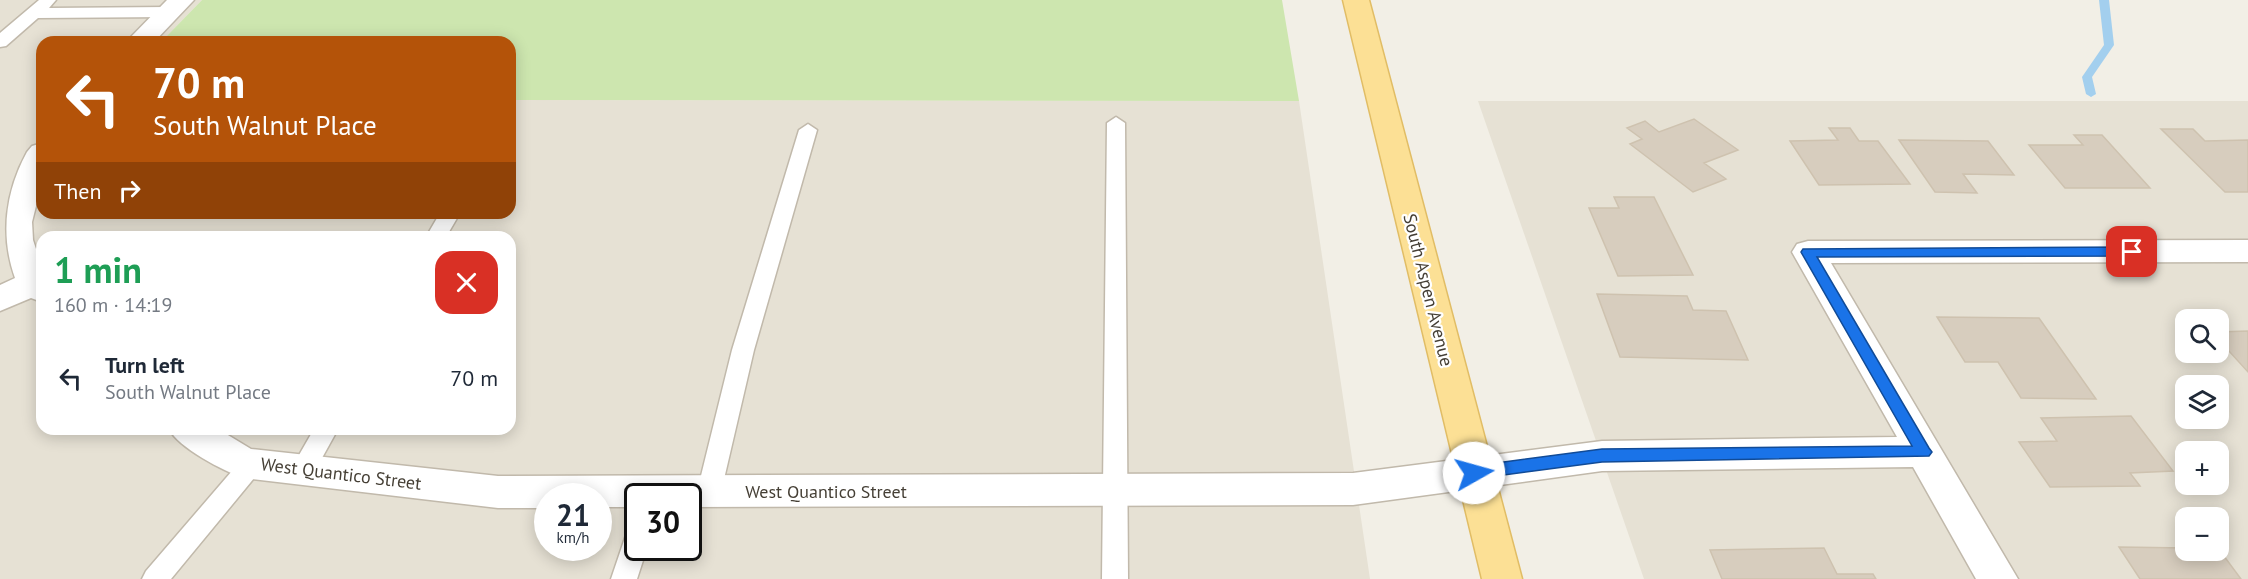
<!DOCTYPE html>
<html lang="en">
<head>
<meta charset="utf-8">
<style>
	body { margin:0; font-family:"PT Sans",sans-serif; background:#f6f6f7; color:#1f2937; height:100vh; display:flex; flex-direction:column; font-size:22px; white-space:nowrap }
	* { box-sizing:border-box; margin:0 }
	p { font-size:20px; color:#747a83 }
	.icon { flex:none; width:33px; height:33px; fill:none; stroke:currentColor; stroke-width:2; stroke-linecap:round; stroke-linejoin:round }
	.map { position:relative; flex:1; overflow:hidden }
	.drawer { position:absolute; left:36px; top:231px; width:480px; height:204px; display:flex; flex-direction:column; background:#fff; border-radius:18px; box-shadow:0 3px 15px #0003 }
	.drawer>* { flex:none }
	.hud { position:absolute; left:36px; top:36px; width:480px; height:183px; border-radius:18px; box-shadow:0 3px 15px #0003; background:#b45309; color:#fff; overflow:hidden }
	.fabs { position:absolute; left:2175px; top:309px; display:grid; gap:12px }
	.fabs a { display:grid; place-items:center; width:54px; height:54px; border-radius:12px; background:#fff; box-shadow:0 3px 15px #0003; font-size:30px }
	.speed { position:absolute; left:534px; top:483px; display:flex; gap:12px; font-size:30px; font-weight:700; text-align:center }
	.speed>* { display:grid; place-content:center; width:78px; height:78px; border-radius:50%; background:#fff; box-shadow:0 3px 15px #0003; line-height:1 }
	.speed small { font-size:15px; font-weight:400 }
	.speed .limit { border:3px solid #111; border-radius:9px; background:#fff; color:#111 }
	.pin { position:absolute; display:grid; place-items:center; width:51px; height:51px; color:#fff; margin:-26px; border-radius:12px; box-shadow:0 3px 9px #0006 }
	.me { position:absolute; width:66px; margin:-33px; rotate:83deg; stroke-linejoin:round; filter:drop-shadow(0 0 4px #0008) }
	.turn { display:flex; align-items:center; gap:21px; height:126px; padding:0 18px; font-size:27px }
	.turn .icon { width:78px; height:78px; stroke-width:2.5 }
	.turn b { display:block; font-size:42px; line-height:51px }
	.then { display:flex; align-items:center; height:57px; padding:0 18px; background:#0003; gap:12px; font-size:22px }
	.round { display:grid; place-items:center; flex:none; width:63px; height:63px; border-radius:18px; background:#f6f6f7 }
	.head { display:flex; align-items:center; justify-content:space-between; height:102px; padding:0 18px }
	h1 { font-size:36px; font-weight:800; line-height:45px; color:#1e9e55 }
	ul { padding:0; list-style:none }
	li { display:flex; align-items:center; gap:18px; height:90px; padding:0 18px }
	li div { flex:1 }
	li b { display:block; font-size:22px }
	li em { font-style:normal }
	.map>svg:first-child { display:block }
	.residential { fill:#e6e1d4; fill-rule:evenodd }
	.green { fill:#cde6af }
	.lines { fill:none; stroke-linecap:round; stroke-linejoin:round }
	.stream { fill:#a3cfee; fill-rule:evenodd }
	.building { fill:#d7cdbe; stroke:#cec2af; stroke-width:1.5 }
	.service-casing { stroke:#c1b9ab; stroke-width:3 }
	.minor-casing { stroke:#c1b9ab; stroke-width:3 }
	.primary-casing { stroke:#e1bd65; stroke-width:3 }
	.service { fill:#fff; fill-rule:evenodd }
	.minor { fill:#fff; fill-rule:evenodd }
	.primary { fill:#fce095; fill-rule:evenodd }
	.route { fill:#1a73e8; stroke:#114b97; stroke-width:1.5 }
	.labels { text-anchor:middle; stroke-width:4.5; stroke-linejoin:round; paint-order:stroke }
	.street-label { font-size:18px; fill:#453f35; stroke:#fff }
</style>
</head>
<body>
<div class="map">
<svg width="2248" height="579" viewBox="0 0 2248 579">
	<rect width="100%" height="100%" fill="#f2efe6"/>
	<path class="residential" d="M0,0H202L161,42H42V213H510V100L1299,101L1370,579H0ZM42,237H510V429H42ZM548,496H598V548H548ZM638,496H688V548H638Z
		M1478,101H2248V579H1644ZM2186,320H2218V352H2186ZM2186,386H2218V418H2186ZM2186,452H2218V484H2186ZM2186,518H2218V550H2186Z"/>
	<path class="green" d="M202,0H1282L1299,101L510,100V42H161Z"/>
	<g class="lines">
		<path class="stream" d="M2099,0H2109L2114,45L2092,77L2096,94L2091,97L2086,94L2082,77L2104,45Z"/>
	</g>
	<path class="building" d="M1694,119L1738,150L1704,163L1726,179L1693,192L1630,144L1642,139L1627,128L1645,121L1659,132Z
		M1829,128H1850L1859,141H1878L1910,184L1819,185L1790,141L1838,140Z
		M2161,129H2193L2205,141L2248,140V192H2225Z
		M2074,135H2102L2150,188H2065L2029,145H2083Z
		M1899,140L1988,141L2014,175L1963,174L1977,193L1935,192Z
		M1614,197H1654L1693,275L1618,276L1589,208H1619Z
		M1597,294L1687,296L1693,310L1726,311L1748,360L1620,357Z
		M1937,317L2039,318L2096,399L2021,398L1998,362H1965Z
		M2248,331V372L2218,339V332Z
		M2131,416L2173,471L2130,473L2140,486L2050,487L2019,442L2057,441L2041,418Z
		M2119,547L2186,548V550H2218V548L2241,579H2140Z
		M1824,548L1837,574H1873L1876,579H1722L1710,550Z"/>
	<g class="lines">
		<defs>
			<path id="service" d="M39,0H56L49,8L168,7L176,12L168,17L38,18L6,46L0,47V33Z
				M1116,117L1125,123L1128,579H1102L1107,123Z
				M808,124L817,130L754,350L721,492L718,499L709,502L700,499L697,492L732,350L799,130Z
				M440,213H460L446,237H426Z
				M314,429H338L312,476L303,479L294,476L291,469Z
				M252,454L260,457L264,464L260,471L171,579H142L146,571L244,457Z
				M638,523V548H647L637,579H611L629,526Z"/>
			<path id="minor" d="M167,0H194L154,42H126Z
				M42,143V182L32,222L33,240L42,267V302L31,298L0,311V285L15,278C0,236 5,192 27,152L32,146Z
				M2248,240V262L1831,263L2018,579H1976L1913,467L1602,471L1353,505L688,507V496H638V507H598V496H548V508H498L244,478C223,471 179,448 169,429H218L251,449L498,476L1353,473L1602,441L1897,437L1792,252L1797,244L1808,241Z"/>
			<path id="primary" d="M1343,0H1369L1522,579H1482Z"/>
		</defs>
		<use href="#service" class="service-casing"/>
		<use href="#minor" class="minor-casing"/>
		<use href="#primary" class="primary-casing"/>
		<use href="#service" class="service"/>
		<use href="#minor" class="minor"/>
		<use href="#primary" class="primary"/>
	</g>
	<path class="route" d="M2132,247L2139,252L2132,256L1817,257L1929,448L1932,452L1929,456L1602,462L1474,479L1467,473L1474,466L1602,449L1912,446L1801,252L1803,249Z"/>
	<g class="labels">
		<g class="street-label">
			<text transform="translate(1428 290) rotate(76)" y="6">South Aspen Avenue</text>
			<text transform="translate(341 474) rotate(7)" y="6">West Quantico Street</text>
			<text x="826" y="498">West Quantico Street</text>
		</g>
	</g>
</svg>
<div class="fabs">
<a><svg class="icon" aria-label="search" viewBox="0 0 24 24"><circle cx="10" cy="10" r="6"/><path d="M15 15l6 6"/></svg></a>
<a><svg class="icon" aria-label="layers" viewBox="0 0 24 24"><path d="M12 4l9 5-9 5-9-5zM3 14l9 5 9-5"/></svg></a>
<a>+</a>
<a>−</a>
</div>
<div class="speed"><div>21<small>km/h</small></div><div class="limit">30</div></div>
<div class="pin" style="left:2132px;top:252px;background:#d93025"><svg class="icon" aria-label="arrive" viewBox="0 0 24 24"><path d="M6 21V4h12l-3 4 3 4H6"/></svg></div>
<svg class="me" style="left:1474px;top:473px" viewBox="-20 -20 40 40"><circle r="19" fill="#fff"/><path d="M0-13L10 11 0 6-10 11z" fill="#1a73e8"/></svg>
<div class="hud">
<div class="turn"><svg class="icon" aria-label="left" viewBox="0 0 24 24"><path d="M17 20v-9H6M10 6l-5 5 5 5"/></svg><div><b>70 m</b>South Walnut Place</div></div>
<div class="then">Then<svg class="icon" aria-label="right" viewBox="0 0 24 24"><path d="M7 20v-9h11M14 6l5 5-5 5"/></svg></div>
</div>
<section class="drawer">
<div class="head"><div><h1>1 min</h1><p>160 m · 14:19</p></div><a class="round" style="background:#d93025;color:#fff"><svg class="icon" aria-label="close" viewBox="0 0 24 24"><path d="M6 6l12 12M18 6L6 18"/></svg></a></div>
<ul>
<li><svg class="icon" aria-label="left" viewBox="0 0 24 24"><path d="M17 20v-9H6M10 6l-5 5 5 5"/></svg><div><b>Turn left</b><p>South Walnut Place</p></div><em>70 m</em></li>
</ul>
</section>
</div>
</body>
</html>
